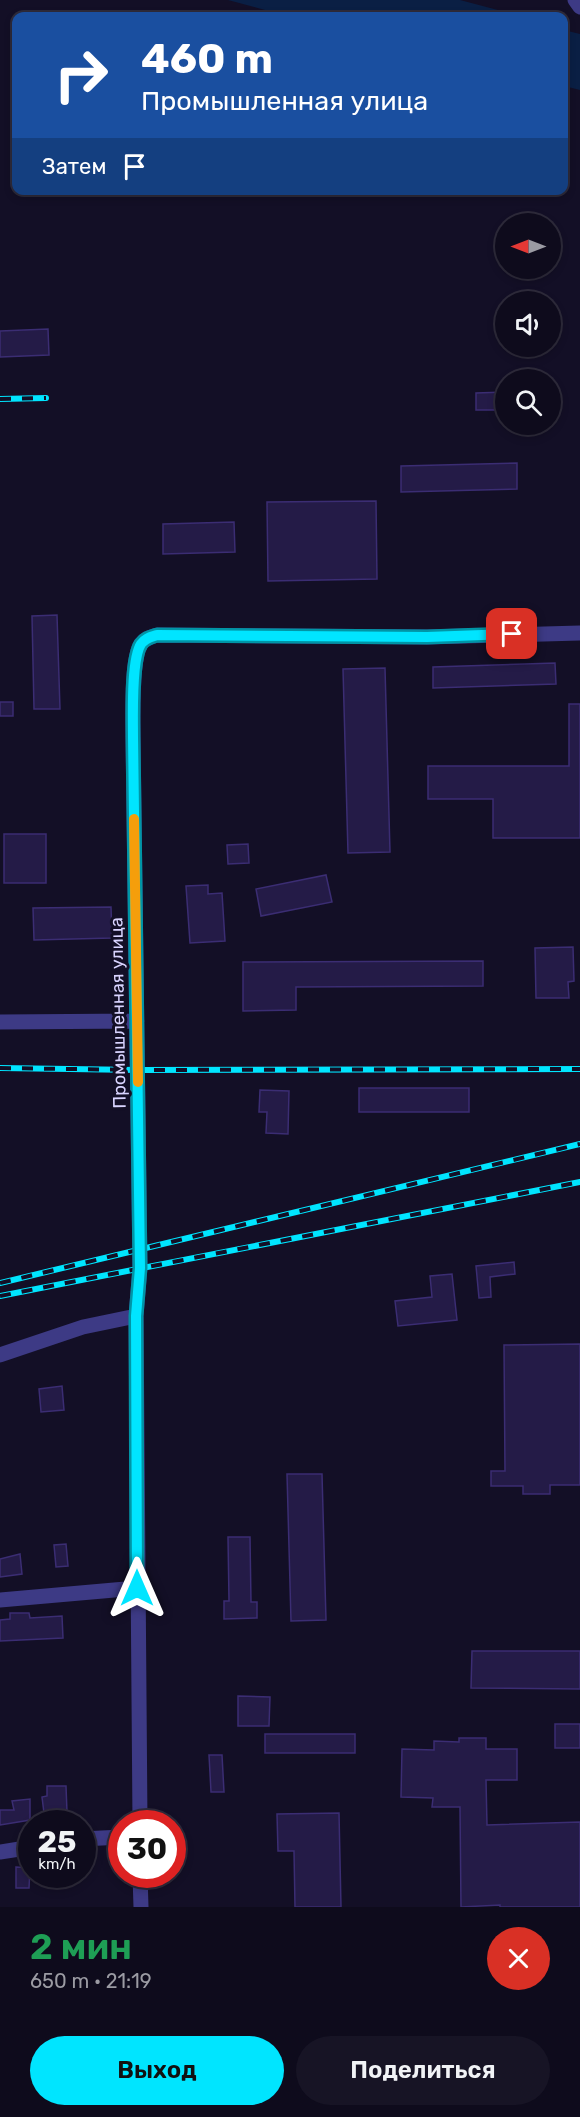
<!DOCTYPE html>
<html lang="ru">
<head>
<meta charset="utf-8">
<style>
	body { margin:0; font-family:Rubik,sans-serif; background:#171425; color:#f1f3f6; height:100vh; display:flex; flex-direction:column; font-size:22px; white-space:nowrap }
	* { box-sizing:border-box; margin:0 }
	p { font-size:20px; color:#9b9ba3 }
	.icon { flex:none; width:33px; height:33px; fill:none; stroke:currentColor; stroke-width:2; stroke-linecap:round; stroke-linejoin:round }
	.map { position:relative; height:1907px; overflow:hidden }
	.side { display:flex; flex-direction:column; background:#0e0b1c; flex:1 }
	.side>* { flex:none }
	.banner { position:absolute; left:12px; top:12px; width:556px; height:183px; border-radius:12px; box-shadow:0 3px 9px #0003,0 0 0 2px #2e2b3b; background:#1a4fa0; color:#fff; overflow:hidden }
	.needle { width:39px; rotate:270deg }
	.controls { position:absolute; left:495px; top:213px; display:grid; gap:12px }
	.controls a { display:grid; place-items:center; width:66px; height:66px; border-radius:50%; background:#0e0b1c; box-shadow:0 3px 9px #0003,0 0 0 2px #2e2b3b; font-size:30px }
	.speed { position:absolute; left:18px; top:1810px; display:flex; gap:12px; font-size:30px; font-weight:700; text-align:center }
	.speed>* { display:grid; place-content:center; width:78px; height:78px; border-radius:50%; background:#0e0b1c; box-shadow:0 3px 9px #0003,0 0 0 2px #2e2b3b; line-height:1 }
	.speed small { font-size:15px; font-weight:400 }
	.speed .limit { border:9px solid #d22; background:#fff; color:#111 }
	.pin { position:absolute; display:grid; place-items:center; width:51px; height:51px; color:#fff; margin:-26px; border-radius:12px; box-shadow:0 3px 9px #0006 }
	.me { position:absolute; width:66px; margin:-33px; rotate:0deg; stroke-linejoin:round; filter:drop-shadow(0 0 4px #0008) }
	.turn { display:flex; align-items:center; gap:21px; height:126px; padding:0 30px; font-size:27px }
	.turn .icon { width:78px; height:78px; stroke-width:2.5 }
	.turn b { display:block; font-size:42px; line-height:51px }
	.then { display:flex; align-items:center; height:57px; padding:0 30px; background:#0003; gap:12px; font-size:22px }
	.round { display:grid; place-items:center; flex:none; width:63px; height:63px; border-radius:32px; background:#171425 }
	.overview { display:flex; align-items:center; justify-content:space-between; height:102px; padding:0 30px }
	h1 { font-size:36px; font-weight:600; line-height:45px; color:#1e9e55 }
	.action { display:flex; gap:12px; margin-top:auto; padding:12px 30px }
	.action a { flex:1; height:69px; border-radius:36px; background:#00e5ff; color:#111; font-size:24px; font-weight:600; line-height:69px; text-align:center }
	.action a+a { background:#171425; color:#f1f3f6 }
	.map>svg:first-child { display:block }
	.water { fill:#0a1f44 }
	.building { fill:#241b47; stroke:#3b2d73; stroke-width:1.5 }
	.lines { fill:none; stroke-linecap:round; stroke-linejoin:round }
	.minor { stroke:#3d3a85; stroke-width:15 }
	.rail-casing { stroke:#00e5ff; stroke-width:6 }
	.rail { stroke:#130f26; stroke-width:4; stroke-dasharray:11; stroke-linecap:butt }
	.route-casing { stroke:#0095a6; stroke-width:15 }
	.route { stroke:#00e5ff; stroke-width:10 }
	.slow { stroke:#f59e0b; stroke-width:10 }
	.labels { text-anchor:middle; stroke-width:6; stroke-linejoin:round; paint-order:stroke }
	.street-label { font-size:18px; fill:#d9d4ff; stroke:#130f26 }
</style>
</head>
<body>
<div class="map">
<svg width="580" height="1907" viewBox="0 0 580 1907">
	<rect width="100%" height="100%" fill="#130f26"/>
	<path class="water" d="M228,0H460L520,16H287Z
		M564,30L580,34V90L564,86Z"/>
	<path class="building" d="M48,329L49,355L0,357V331Z
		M506,392V410H476V393Z
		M517,463V489L401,492V466Z
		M376,501L377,579L268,581L267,502Z
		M234,522L235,552L163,554V524Z
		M57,615L60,709H34L32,616Z
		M555,663L556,684L433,688V667Z
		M385,668L390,852L348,853L343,669Z
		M0,702H13V716H0Z
		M569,704H580V838H493V799H428V766H569Z
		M4,834H46V883H4Z
		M248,844L249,863L228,864L227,845Z
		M326,875L332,902L261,916L256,889Z
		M208,885V894L222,893L225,941L190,943L186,886Z
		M111,907L112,938L34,940L33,908Z
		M573,947L574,981L568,982L569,998H536L535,948Z
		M483,961V986L296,987V1010L243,1011V962Z
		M359,1088H469V1112H359Z
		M260,1090L289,1091L288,1134L266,1133L267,1112H259Z
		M514,1262L515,1274L490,1277L491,1297L479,1298L476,1266Z
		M452,1274L457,1320L398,1326L395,1301L432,1297L430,1276Z
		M580,1344V1485H550V1494H523V1486H491V1471H505L504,1345Z
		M62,1386L64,1410L41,1412L39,1389Z
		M287,1474H322L326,1620L291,1621Z
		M228,1537H250L251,1602H257V1618L224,1619V1601H229Z
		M66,1544L68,1566L56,1567L54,1545Z
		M20,1554L22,1574L0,1577V1559Z
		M10,1613H29L30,1618L62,1616L63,1638L0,1641V1620L10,1619Z
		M472,1651H580V1689L471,1688Z
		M238,1696L270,1697L269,1726H238Z
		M555,1724H580V1748H555Z
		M265,1734H355V1753H265Z
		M459,1738H486V1749H517V1780H486L487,1825L580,1822V1907H500V1905L461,1907L460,1807H432L433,1798L401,1797L402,1749L434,1750V1741L459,1742Z
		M209,1755H222L224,1792H211Z
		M47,1786H66L67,1812L44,1813L42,1797L47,1796Z
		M30,1799V1820L0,1825V1810H14L12,1801Z
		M339,1813L341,1907H295L294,1851H278L277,1814Z
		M16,1867L30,1868L29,1888H16Z
		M50,1875H64L65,1885L51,1886Z"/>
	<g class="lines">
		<path class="minor" d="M575,0L580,7
			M0,1022L137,1021
			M0,1355L83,1327L136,1316
			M0,1600L137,1588
			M140,1824L136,1316L140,1267L133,737C133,716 131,659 141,644C145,638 151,637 157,635L427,637L580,633
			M82,1839L122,1837
			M0,1852L32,1847
			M140,1875L141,1907"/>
		<defs>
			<path id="rail" d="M0,399L46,398
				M0,1068L138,1070L580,1069
				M0,1283L580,1144
				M0,1296L580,1182"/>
		</defs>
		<use href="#rail" class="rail-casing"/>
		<use href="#rail" class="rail"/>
	</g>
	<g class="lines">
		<defs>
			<path id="route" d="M137,1588L136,1316L140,1268L133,737C133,716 131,659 141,644C145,638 151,637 157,635L427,637L512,634"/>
		</defs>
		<use href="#route" class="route-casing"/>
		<use href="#route" class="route"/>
		<path class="slow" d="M134,819L138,1082"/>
	</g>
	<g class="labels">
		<g class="street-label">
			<text transform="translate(118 1013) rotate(-91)" y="6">Промышленная улица</text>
		</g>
	</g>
</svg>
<div class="controls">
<a><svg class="needle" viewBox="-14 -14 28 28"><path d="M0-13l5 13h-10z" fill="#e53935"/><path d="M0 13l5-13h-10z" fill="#9b9ba3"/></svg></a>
<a><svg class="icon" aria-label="sound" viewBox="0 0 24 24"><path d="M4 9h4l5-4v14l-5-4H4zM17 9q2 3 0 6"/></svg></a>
<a><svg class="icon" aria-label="search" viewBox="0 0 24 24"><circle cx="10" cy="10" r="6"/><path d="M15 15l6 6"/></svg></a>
</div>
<div class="speed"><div>25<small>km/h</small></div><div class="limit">30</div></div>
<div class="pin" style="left:512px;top:634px;background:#d93025"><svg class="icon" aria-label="arrive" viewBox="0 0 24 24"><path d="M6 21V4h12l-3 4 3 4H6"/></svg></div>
<svg class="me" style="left:137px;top:1588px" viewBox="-20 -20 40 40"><path d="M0-17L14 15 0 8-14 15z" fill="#00e5ff" stroke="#fff" stroke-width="4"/></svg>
<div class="banner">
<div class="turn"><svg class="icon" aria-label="right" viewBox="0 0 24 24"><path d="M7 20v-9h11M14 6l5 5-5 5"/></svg><div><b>460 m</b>Промышленная улица</div></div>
<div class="then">Затем<svg class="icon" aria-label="arrive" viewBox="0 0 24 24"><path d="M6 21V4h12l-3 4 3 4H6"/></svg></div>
</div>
</div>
<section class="side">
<div class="overview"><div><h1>2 мин</h1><p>650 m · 21:19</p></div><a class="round" style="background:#d93025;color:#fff"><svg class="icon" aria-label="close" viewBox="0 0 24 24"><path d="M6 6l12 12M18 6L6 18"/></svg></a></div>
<div class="action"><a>Выход</a><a>Поделиться</a></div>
</section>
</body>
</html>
